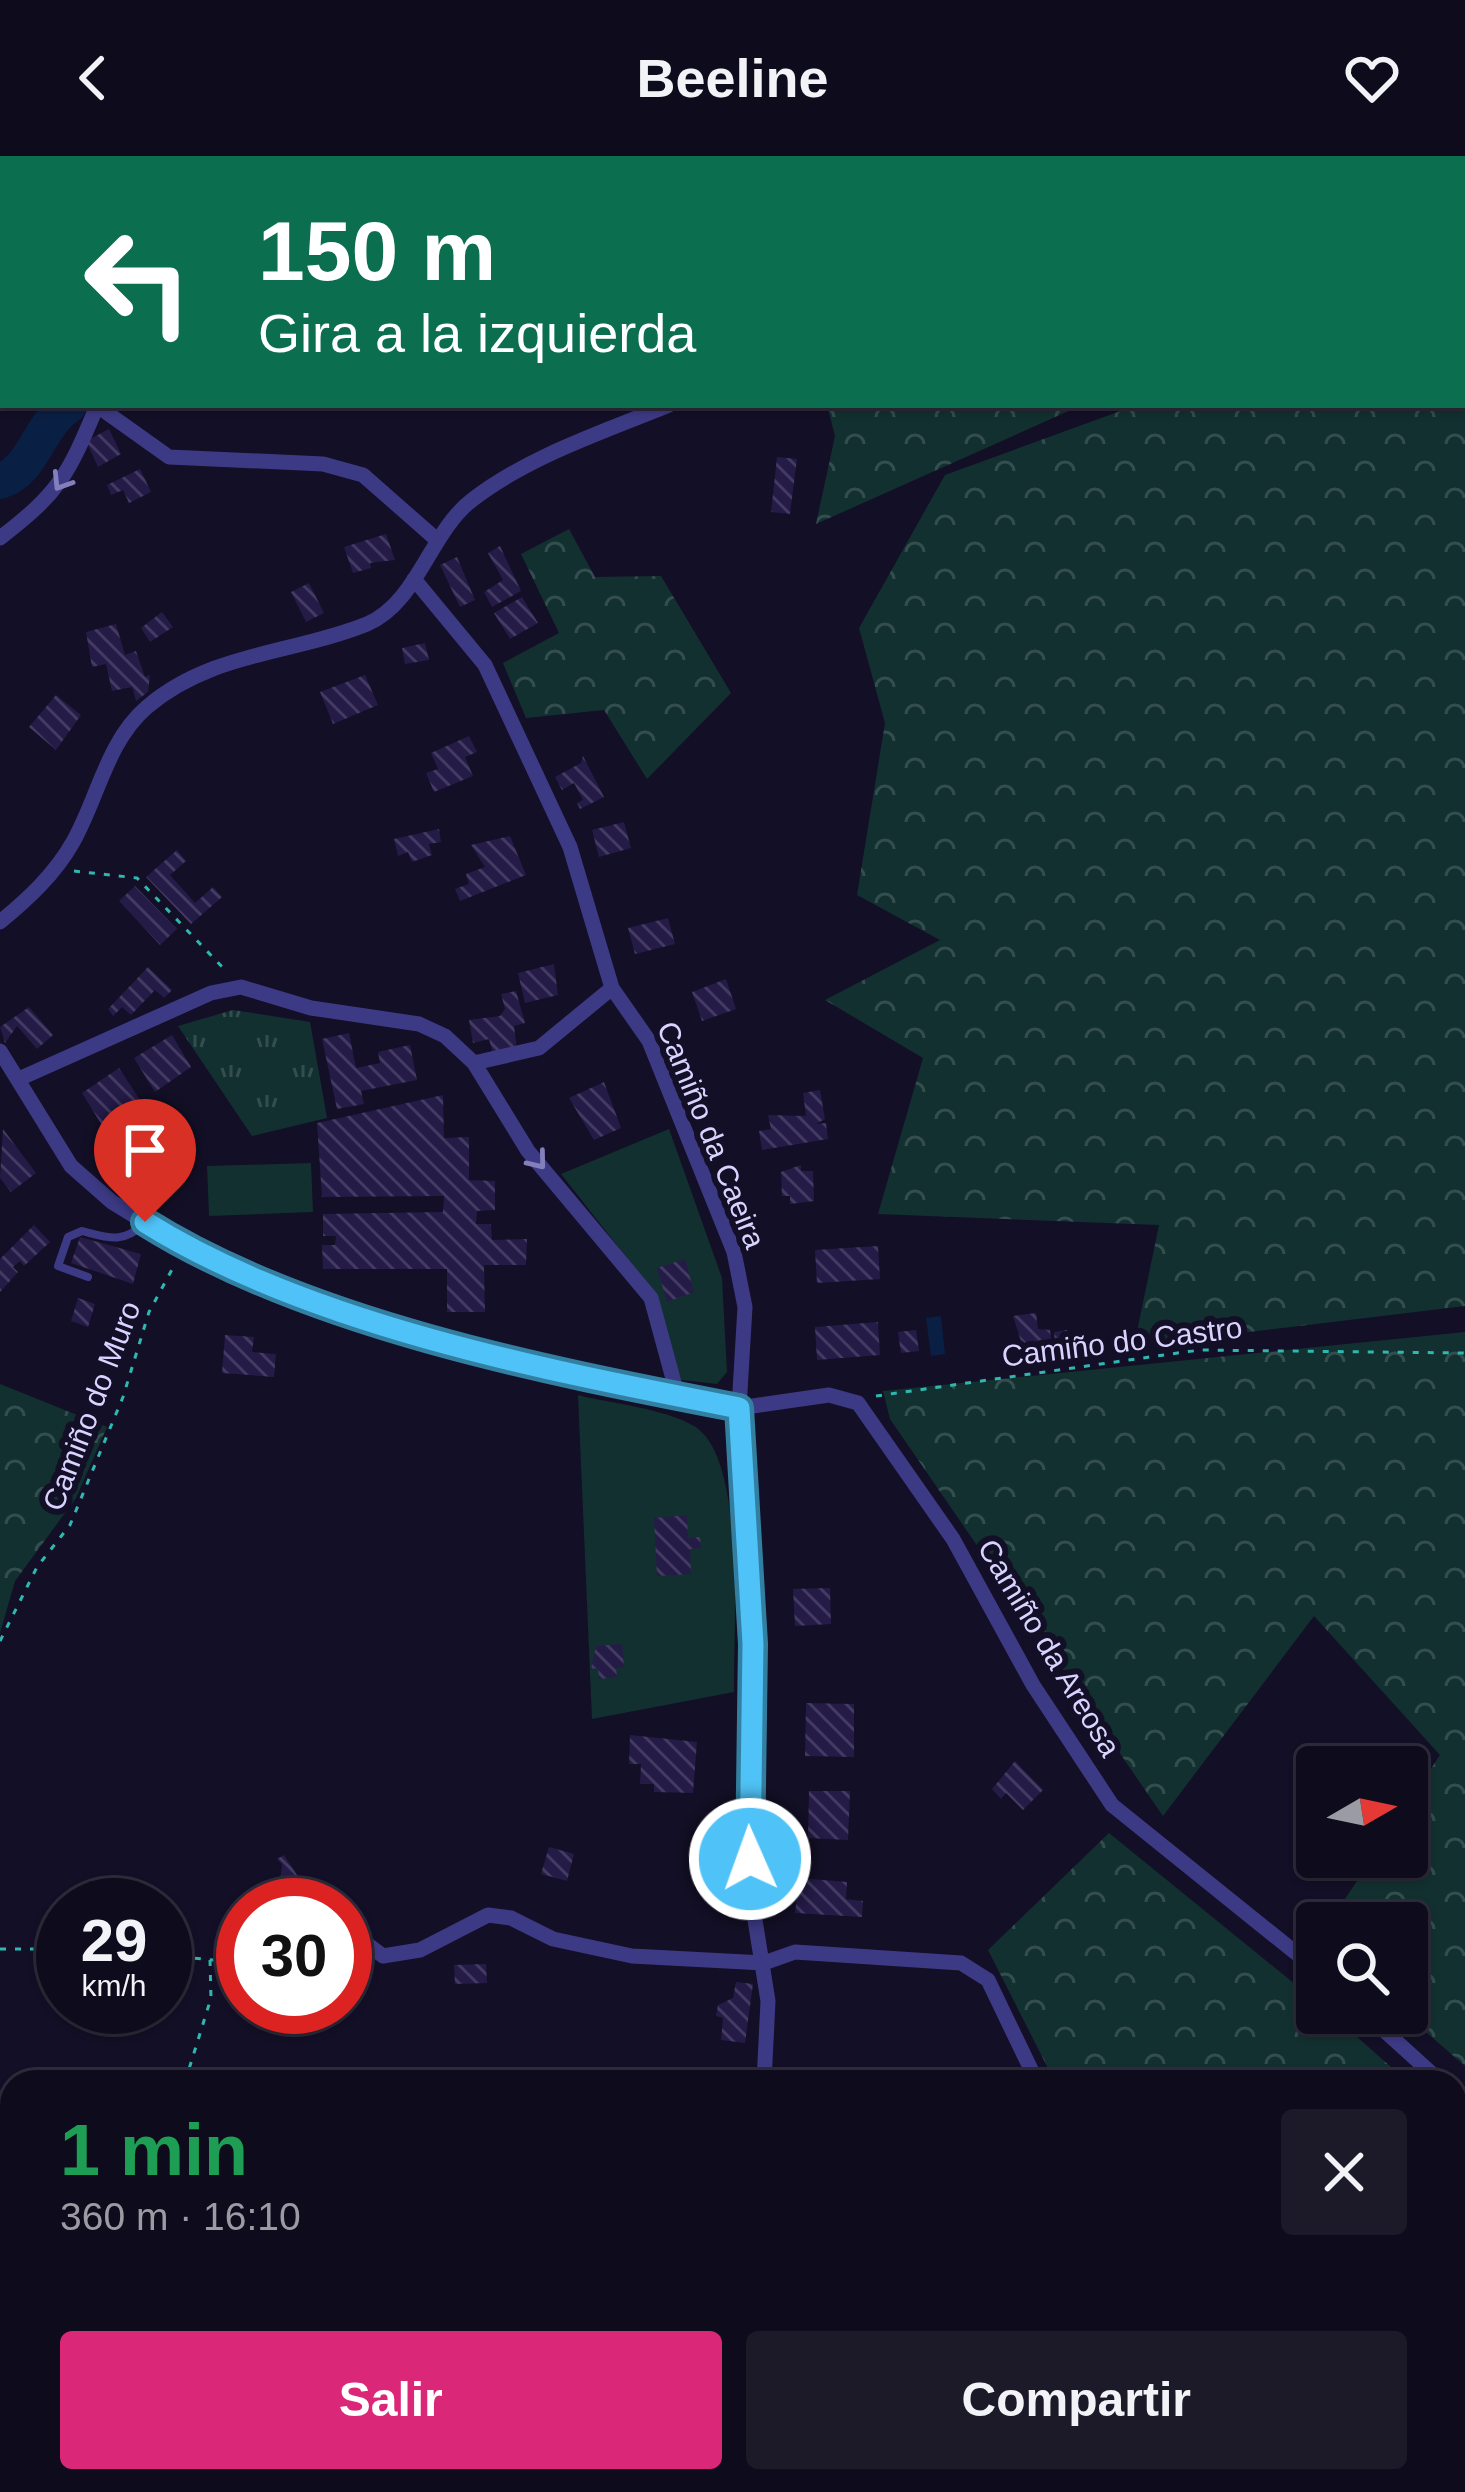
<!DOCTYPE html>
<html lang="es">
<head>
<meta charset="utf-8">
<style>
	body { margin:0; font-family:Arial,sans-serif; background:#1c1929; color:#f1f3f6; height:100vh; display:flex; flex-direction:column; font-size:45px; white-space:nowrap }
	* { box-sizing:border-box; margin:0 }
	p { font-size:39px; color:#9b9ba3 }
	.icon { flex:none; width:66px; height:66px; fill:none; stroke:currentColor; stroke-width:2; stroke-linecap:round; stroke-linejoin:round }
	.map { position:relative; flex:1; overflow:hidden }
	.sheet { position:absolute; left:0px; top:1914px; width:1467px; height:423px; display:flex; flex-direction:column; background:#0e0b1c; border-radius:36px 36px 0 0; box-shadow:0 3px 9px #0004,0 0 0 3px #2e2b3b }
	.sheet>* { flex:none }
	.guide { position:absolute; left:0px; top:0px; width:1467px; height:252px; box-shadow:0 3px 9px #0004,0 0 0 3px #2e2b3b; background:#0b6e4f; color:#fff; overflow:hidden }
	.needle { width:78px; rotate:81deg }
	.controls { position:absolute; left:1296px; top:1590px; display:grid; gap:24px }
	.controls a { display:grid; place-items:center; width:132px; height:132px; border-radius:12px; background:#0e0b1c; box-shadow:0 3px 9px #0004,0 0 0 3px #2e2b3b; font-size:60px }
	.speed { position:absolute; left:36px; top:1722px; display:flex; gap:24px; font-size:60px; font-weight:700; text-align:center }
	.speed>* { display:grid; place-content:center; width:156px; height:156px; border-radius:50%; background:#0e0b1c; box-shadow:0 3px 9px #0004,0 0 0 3px #2e2b3b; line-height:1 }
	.speed small { font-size:30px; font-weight:400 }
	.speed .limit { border:18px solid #d22; background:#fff; color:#111 }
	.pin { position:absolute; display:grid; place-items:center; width:102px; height:102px; color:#fff; margin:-123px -51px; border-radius:50% 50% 50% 0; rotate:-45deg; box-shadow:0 0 12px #0007 }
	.pin .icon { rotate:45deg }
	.me { position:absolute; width:132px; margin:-66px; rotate:358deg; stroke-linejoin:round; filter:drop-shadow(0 0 9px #0008) }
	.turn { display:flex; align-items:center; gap:42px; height:252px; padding:0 60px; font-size:54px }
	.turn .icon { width:156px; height:156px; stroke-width:2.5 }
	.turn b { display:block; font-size:84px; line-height:102px }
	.round { display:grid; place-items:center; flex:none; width:126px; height:126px; border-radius:12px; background:#1c1929 }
	.summary { display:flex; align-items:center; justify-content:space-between; height:204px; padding:0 60px }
	h1 { font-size:72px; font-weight:600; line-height:90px; color:#1e9e55 }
	.cta { display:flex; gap:24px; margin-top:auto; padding:24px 60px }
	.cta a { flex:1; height:138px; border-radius:12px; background:#db2777; color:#fff; font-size:48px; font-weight:600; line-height:138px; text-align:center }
	.cta a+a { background:#1c1929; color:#f1f3f6 }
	header { display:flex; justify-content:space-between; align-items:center; height:156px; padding:0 60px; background:#0e0b1c; font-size:54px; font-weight:600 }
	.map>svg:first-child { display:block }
	.grass { fill:url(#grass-tufts) }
	.forest { fill:url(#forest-crowns) }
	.garden { fill:#12302f }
	.water { fill:#0a1f44 }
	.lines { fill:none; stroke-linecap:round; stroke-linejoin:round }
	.river { stroke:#0a1f44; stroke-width:36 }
	.building { fill:url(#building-back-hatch) }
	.path { stroke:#2fb8b0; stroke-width:3; stroke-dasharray:6 9; stroke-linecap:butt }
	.lane { stroke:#3d3a85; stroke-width:8 }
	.street { stroke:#3d3a85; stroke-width:15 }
	.oneway { stroke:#837fbc }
	.route-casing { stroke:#337fa1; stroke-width:30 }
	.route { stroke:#4fc3f7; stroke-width:21 }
	.labels { text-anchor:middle; stroke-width:12; stroke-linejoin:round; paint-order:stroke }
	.street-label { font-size:30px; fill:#d9d4ff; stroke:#130f26 }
</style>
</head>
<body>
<header><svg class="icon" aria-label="back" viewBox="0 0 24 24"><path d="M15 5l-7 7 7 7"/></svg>Beeline<svg class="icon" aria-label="heart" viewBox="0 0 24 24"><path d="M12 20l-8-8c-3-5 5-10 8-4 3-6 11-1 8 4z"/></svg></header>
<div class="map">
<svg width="1465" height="2336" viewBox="0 0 1465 2336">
	<defs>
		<pattern id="grass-tufts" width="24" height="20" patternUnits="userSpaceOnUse" patternTransform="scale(3)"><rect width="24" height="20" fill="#12302f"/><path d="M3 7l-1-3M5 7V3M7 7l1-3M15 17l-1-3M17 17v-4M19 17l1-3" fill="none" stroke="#344d4e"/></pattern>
		<pattern id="forest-crowns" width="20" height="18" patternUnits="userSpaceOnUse" patternTransform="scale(3)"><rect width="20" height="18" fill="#12302f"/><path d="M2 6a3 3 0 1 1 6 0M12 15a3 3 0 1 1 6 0" fill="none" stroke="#344d4e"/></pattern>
		<pattern id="building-back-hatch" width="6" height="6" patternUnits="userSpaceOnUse" patternTransform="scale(3)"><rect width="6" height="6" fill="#241b47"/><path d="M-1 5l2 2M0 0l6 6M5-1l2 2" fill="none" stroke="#433b63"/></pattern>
	</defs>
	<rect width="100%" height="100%" fill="#130f26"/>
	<path class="grass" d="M233,854L310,866L327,962L252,980L178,870Z"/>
	<path class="forest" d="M257,0H962L256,3Z
		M1465,166V1150L1134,1190L1159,1069L878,1058L923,902L825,844L940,784L857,739L885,567L859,472L945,319L1137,249H1464Z
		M827,249H1082L816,368L835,280Z
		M569,373L595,421L661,420L731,537L647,623L604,554L526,562L503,507L559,477L521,398Z
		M1465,1176V1910L1404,1857L1407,1767H1329L1373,1701H1407V1649L1440,1599L1314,1460L1163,1660L890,1263L883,1235Z
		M0,1228L107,1271L76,1342L15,1425L0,1477Z
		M1109,1677L1317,1846V1857H1330L1408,1926H1055L988,1794Z
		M1455,1968L1465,1976V2336H1176L1172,2325H1455Z
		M0,2159H12V2325H291L287,2336H0Z"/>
	<path class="garden" d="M669,973L722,1122L727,1216L717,1228L681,1224L656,1139L561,1018Z
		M311,1007L313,1056L209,1060L207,1010Z
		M578,1239C613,1248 663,1252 694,1270C747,1301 733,1478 734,1536L592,1563Z"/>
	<path class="water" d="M941,1160L945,1198L931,1200L926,1162Z"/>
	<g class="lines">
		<path class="river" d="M982,3L986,0
			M0,325C34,315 38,269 69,249"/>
	</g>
	<path class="building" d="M109,273L121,298L98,311L86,285Z
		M777,301L797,303L790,358L771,356Z
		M140,313L151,336L129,347L123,334L111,339L107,329Z
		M386,378L395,404L370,407L371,412L353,417L344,391Z
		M500,390L521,435L492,451L484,436L503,424L488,397Z
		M457,401L475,444L460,451L440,409Z
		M309,427L324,457L306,466L291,436Z
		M522,441L538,467L510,483L494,457Z
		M162,456L173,471L150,486L141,472Z
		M116,468L125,499L136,495L145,521L150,519L148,536L136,545L132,531L112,535L106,508L92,511L86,476Z
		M425,487L429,504L405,508L402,492Z
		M365,519L378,549L333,568L320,536Z
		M56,539L81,559L56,594L29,571Z
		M469,580L477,596L465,601L473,620L434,636L426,617L438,613L431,597Z
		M583,600L604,641L580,653L577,647L583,644L574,627L562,634L555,621L581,607Z
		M624,666L631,692L599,701L592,674Z
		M439,673L441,686L429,688L432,699L412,706L408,696L398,700L394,683Z
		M510,680L526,719L460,745L455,733L469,728L466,718L485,711L471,689Z
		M177,694L186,705L170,719L195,747L213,731L222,741L191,768L146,721Z
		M135,730L177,773L160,789L119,745Z
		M668,762L675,788L635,798L628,772Z
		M554,808L558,839L525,847L518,817Z
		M148,811L172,834L164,842L155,834L131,859L122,851L113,860L108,853Z
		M726,823L736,853L702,865L692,836Z
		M516,835L525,867L514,870L517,894L493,898L489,883L473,887L469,864L500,860L505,853L501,838Z
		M29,851L53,879L37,893L17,870L5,887L0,871Z
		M349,877L356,912L380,907L378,896L410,889L417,924L361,935L364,948L337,953L322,883Z
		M172,879L191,911L155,936L134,902Z
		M119,912L142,947L103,971L82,937Z
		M604,926L621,972L594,984L569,942Z
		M820,934L825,963L816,968L826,967L828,983L762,994L759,975L771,973L768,959L806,960L803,937Z
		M443,939L444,982L469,981V1024L495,1025V1054L477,1055L476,1068H491L492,1084L527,1083L526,1109H484L485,1156H447V1113H323L322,1089H335L336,1080H323V1058L443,1056L444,1040L322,1041L317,967Z
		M3,973L36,1017L11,1036L0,1022Z
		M150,980L183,1005L155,1042L122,1017Z
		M801,1009V1015H813L814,1045L790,1048V1040H782L781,1016Z
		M34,1069L50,1086L24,1110L20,1105L13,1111L18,1116L0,1136V1103Z
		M80,1081L141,1098L133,1128L71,1107Z
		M878,1090L880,1123L817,1127L815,1094Z
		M685,1103L694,1136L667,1146L657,1112Z
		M78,1142L95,1148L88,1171L71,1165Z
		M1036,1157L1038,1173L1050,1174L1052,1188L1024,1195L1013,1160Z
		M878,1166L880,1199L817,1204L815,1171Z
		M916,1174L919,1195L901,1197L898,1176Z
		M1067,1174L1074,1203L1051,1205L1056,1199L1054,1176Z
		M225,1179L254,1181L252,1196L276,1198L274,1221L222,1217Z
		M687,1359L688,1382L700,1381L701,1392L690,1393L691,1418L657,1420L654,1362Z
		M830,1432L831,1468L795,1470L793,1433Z
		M622,1488L624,1511L616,1512L617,1521L599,1523L598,1512L591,1513L596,1490Z
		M806,1547L854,1548V1601L805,1600Z
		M630,1579L697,1586L693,1637L654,1636V1628H640L641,1608H629Z
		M1015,1605L1043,1634L1023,1654L1006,1637L1001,1643L992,1633Z
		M809,1635H850L848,1684L808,1682Z
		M549,1691L574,1698L567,1725L541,1718Z
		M284,1699L297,1719L294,1749H278L282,1708L277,1703Z
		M799,1722L847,1726L846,1743L863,1745L862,1761L795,1757Z
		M340,1741L342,1749H314L313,1747Z
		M486,1808L487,1827L455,1828L454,1809Z
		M736,1826L753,1828L745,1887L721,1884L723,1862L716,1860L718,1849L733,1842Z
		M476,1912L506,1919L504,1926H473Z"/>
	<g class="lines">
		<path class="path" d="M74,715L137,722L228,817
			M876,1240L1199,1194L1465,1197
			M0,1485L37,1411L70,1369L123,1241L149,1156L175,1108
			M0,1793H63
			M165,1799L222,1805L243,1814
			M345,1834L369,1814
			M185,1926L211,1842L210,1804"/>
		<path class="lane" d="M88,1121L58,1110L68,1081L82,1075C109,1082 122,1088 144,1068"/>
		<path class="street" d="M22,0L23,3
			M1327,3L1334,0
			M96,249L169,301L323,308L363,319L437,384
			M0,382C60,336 68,319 97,250
			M414,423L485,509L570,691L612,832L649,885L734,1096L745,1151L739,1252L753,1488L747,1631L751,1739L768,1845L764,1926
			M0,766C28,743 55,718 73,686C98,642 107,585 147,551C211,496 293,498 367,468C418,446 430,376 472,344C529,300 603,276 669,249
			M0,895L71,1010L112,1046L190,1094L299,1141L456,1188L739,1252L829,1239L858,1247L953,1383L1033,1529L1112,1649L1317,1814
			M474,907L539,892L612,832
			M21,922L211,837L241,831L311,852L419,868L445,880L474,907L528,995L651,1142L678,1241
			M359,1782L383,1800L420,1794L488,1759L511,1762L553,1783L632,1800L764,1807L795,1796L961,1807L988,1824L1037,1926
			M1365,1857L1441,1926
			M1455,1939L1465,1948
			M1150,2325L1154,2336
			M730,2336L733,2325"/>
	</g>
	<defs><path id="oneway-chevron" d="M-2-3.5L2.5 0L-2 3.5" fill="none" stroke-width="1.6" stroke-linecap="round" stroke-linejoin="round" transform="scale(3)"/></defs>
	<g class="oneway">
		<use href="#oneway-chevron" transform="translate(61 326) rotate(122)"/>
		<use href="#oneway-chevron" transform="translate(538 1005) rotate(51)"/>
	</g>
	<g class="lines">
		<defs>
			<path id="route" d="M145,1066C309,1169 549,1215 739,1252L753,1488L750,1703"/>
		</defs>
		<use href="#route" class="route-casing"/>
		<use href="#route" class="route"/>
	</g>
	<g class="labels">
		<g class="street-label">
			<text transform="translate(711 979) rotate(68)" y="10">Camiño da Caeira</text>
			<text transform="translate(1122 1186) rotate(-7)" y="10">Camiño do Castro</text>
			<text transform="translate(92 1250) rotate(-69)" y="10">Camiño do Muro</text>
			<text transform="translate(1049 1492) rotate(59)" y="10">Camiño da Areosa</text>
		</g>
	</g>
</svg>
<div class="controls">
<a><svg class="needle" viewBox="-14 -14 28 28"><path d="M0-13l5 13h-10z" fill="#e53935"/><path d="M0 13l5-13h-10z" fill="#9b9ba3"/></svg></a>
<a><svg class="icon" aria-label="search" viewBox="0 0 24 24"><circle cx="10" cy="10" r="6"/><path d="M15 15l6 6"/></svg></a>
</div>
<div class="speed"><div>29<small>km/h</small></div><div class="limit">30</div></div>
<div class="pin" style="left:145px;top:1066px;background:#d93025"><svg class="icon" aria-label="arrive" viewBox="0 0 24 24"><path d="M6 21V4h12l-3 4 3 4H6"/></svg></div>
<svg class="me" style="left:750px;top:1703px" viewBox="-20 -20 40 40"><circle r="17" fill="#4fc3f7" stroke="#fff" stroke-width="3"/><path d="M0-11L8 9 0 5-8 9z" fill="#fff"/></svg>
<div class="guide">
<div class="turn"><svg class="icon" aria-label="left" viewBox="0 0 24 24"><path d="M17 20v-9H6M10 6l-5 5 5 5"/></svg><div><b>150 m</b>Gira a la izquierda</div></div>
</div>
<section class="sheet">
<div class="summary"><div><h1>1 min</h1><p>360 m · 16:10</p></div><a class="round"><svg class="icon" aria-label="close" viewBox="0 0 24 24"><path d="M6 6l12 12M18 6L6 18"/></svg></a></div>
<div class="cta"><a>Salir</a><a>Compartir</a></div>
</section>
</div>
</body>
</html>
